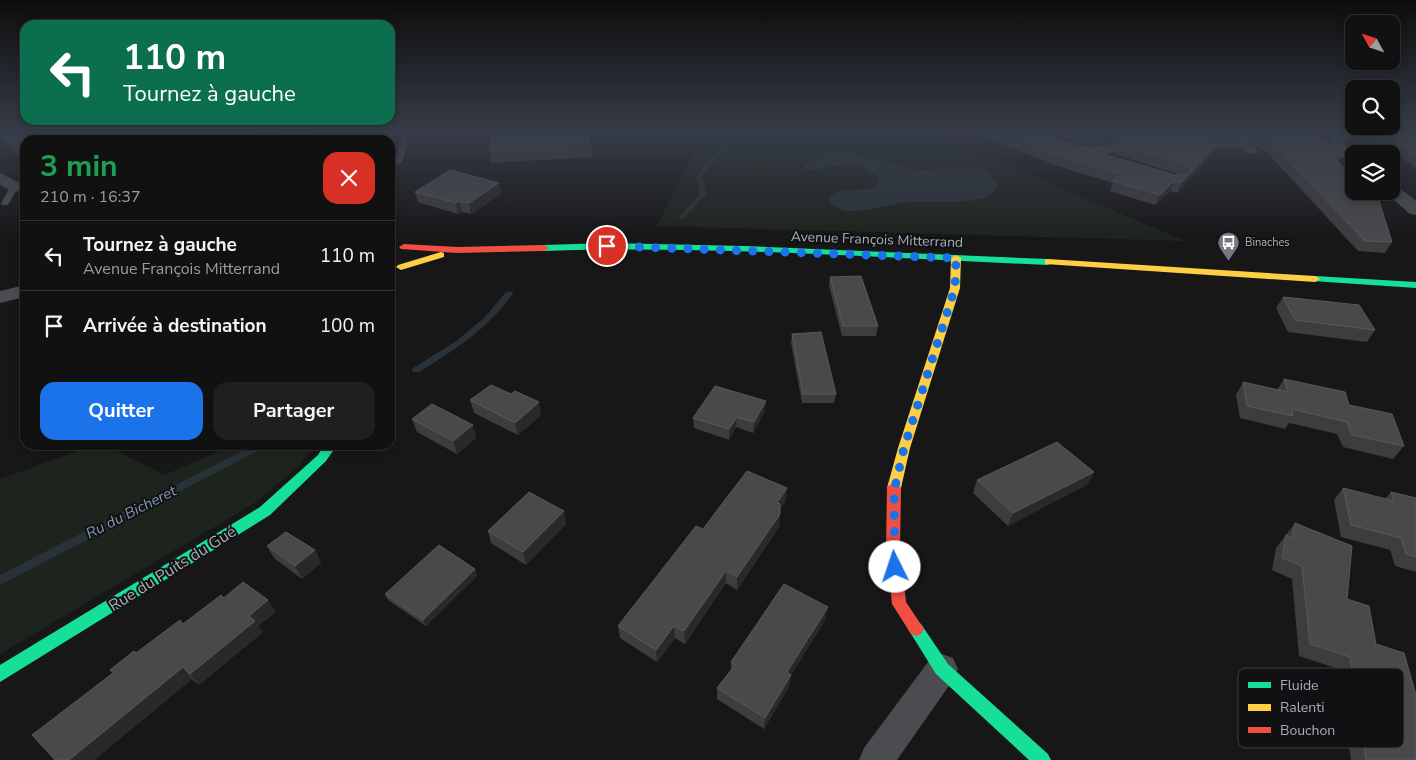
<!DOCTYPE html>
<html lang="fr">
<head>
<meta charset="utf-8">
<style>
	body { margin:0; font-family:"Nunito Sans",sans-serif; background:#1e1f1f; color:#f1f3f6; height:100vh; display:flex; flex-direction:column; font-size:19px; white-space:nowrap }
	* { box-sizing:border-box; margin:0 }
	p { font-size:16px; color:#9c9d9f }
	.icon { flex:none; width:28px; height:28px; fill:none; stroke:currentColor; stroke-width:2; stroke-linecap:round; stroke-linejoin:round }
	.map { position:relative; flex:1; overflow:hidden }
	.panel { position:absolute; left:20px; top:135px; width:375px; height:315px; display:flex; flex-direction:column; background:#111; border-radius:15px; box-shadow:0 2px 8px #0003,0 0 0 1px #303131 }
	.panel>* { flex:none }
	.banner { position:absolute; left:20px; top:20px; width:375px; height:105px; border-radius:15px; box-shadow:0 2px 8px #0003,0 0 0 1px #303131; background:#0b6e4f; color:#fff; overflow:hidden }
	.needle { width:32px; rotate:310deg }
	.controls { position:absolute; left:1345px; top:15px; display:grid; gap:10px }
	.controls a { display:grid; place-items:center; width:55px; height:55px; border-radius:10px; background:#111; box-shadow:0 2px 8px #0003,0 0 0 1px #303131; font-size:25px }
	.pin { position:absolute; display:grid; place-items:center; width:42px; height:42px; color:#fff; margin:-21px; border:2px solid #fff; border-radius:50%; box-shadow:0 1px 5px #0007 }
	.me { position:absolute; width:55px; margin:-28px; rotate:356deg; stroke-linejoin:round; filter:drop-shadow(0 0 4px #0008) }
	.turn { display:flex; align-items:center; gap:18px; height:105px; padding:0 20px; font-size:22px }
	.turn .icon { width:65px; height:65px; stroke-width:2.5 }
	.turn b { display:block; font-size:35px; line-height:42px }
	.round { display:grid; place-items:center; flex:none; width:52px; height:52px; border-radius:15px; background:#1e1f1f }
	.headline { display:flex; align-items:center; justify-content:space-between; height:85px; padding:0 20px }
	h1 { font-size:30px; font-weight:700; line-height:38px; color:#1e9e55 }
	.primary-button { display:flex; gap:10px; margin-top:auto; padding:10px 20px }
	.primary-button a { flex:1; height:58px; border-radius:15px; background:#1a73e8; color:#fff; font-size:20px; font-weight:700; line-height:58px; text-align:center }
	.primary-button a+a { background:#1e1f1f; color:#f1f3f6 }
	ul { padding:0; list-style:none }
	li { display:flex; align-items:center; gap:15px; height:70px; padding:0 20px; border-top:1px solid #303131 }
	li div { flex:1 }
	li b { display:block; font-size:19px }
	li em { font-style:normal }
	.map>svg:first-child { display:block }
	.green { fill:#1d241e }
	.water { fill:#2a3239 }
	.lines { fill:none; stroke-linecap:round; stroke-linejoin:round }
	.stream { fill:#2a3239; fill-rule:evenodd }
	.lane { fill:#4b4c50; fill-rule:evenodd }
	.street { fill:#4b4c50; fill-rule:evenodd }
	.fast { fill:#16e098; fill-rule:evenodd }
	.slow { fill:#ffcf43; fill-rule:evenodd }
	.jam { fill:#f24e42; fill-rule:evenodd }
	.wall { fill:#3d3d3f }
	.shaded-wall { fill:#29292a }
	.building { fill:#49494c; stroke:#58595d }
	.route { stroke:#1a73e8; stroke-width:9; stroke-dasharray:0 16.2 }
	.labels { text-anchor:middle; stroke-width:4; stroke-linejoin:round; paint-order:stroke }
	.far-poi-label { font-size:11px; fill:#a8adb8; stroke:#111113; text-anchor:start }
	.street-label { font-size:14px; fill:#a8adb8; stroke:#111113 }
	.water-label { font-size:15px; font-style:italic; fill:#7f9bb3; stroke:#111113 }
	.near-street-label { font-size:16px; fill:#a8adb8; stroke:#111113 }
	.key { fill:#111113; stroke:#3e4045; stroke-width:1 }
	.key-label { font-size:14px; fill:#a8adb8 }
</style>
</head>
<body>
<div class="map">
<svg width="1416" height="760" viewBox="0 0 1416 760">
	<rect width="100%" height="100%" fill="#171717"/>
	<path class="green" d="M687,131H887L967,148L1185,241L657,226L696,149Z
		M94,445H104L165,475L232,445H314L297,468L253,504L0,654V479Z"/>
	<path class="water" d="M829,152L851,153L918,170L978,167L986,171L998,183L994,192L982,199L958,202H907L859,211H844L833,206L828,197L839,191L876,188L879,178C853,157 836,167 806,171L803,165Z"/>
	<g class="lines">
		<path class="stream" d="M723,131H729L732,134L733,143L715,160L702,177L706,194L705,195L683,219H679V217L700,194L696,177L711,158L727,143V136Z
			M506,292H512L513,294C485,331 457,348 419,372H413L412,370L413,368L455,342L484,318Z
			M254,445H267L265,447L0,585V575Z"/>
		<path class="lane" d="M404,131H411L402,162L390,169V164L395,161Z
			M11,185L18,187L8,205H2L1,203Z"/>
		<path class="street" d="M287,131H314L312,134L287,140H262L264,137Z
			M381,131H395L390,143V140H378Z
			M1022,131H1042L1076,145L1096,147L1114,143L1130,131H1149C1146,135 1141,137 1136,140C1099,169 1062,152 1024,134Z
			M1228,131H1243L1258,150L1256,153C1243,156 1235,141 1228,131Z
			M1337,131H1368L1366,134L1348,137L1343,140L1344,145L1354,154V166L1349,164L1330,147L1329,139Z
			M0,173L17,182L25,180V190L14,192L0,185Z
			M1391,184L1397,186L1416,201V215L1410,214L1385,192L1391,191Z
			M25,285V297L0,303V291Z
			M942,654L953,658L958,669L953,680L897,760H859L864,748L931,658Z"/>
		<path class="fast" d="M607,243L744,246L1048,259L1053,262L1048,265C880,258 712,245 544,251L539,248L544,245Z
			M1315,276L1416,282V288L1312,281L1310,279Z
			M324,445H337L326,461L270,515L0,682V665L260,507L318,455Z
			M916,622L921,624L948,664L1048,754L1051,760H1029L936,674L908,629L911,624Z"/>
		<path class="slow" d="M441,252L444,253V257L401,270L396,267L398,265Z
			M956,255L961,258L960,288L910,448L901,488L899,491L894,493L889,491L887,488L898,448L950,288L951,258Z
			M1048,259L1315,276L1320,279L1315,282L1045,264V260Z"/>
		<path class="jam" d="M404,244L457,247L544,245L549,248L544,251L457,253L401,249L399,247Z
			M894,483L899,485L901,488L900,548L906,602L924,629L921,634L916,636L911,634L892,604L886,548L887,488L889,485Z"/>
	</g>
	<path class="wall" d="M0,131H278L266,135L297,140H25V160L24,158H22L2,141H0Z
		M590,131L592,157L491,163L489,149Z
		M970,131H1037L1059,141L1175,175H1181L1115,154L1119,144L1129,141L1142,131L1243,139L1239,149L1215,148L1211,156L1177,193L1170,191L1155,205L1110,191L1113,183L1055,165Z
		M1048,131H1127L1113,141L1096,145L1076,143Z
		M1245,131H1316L1342,156L1338,162L1392,242L1385,253L1358,251L1265,150H1260Z
		M1369,131H1416V168L1368,134Z
		M499,183L501,194L471,214L462,212L458,214L418,202L415,192Z
		M830,277L878,326L876,336H842L829,286Z
		M1283,297L1375,330L1367,342L1288,332L1276,308Z
		M792,334L836,394L834,403H802L791,343Z
		M1284,379L1404,446L1393,459L1343,447L1337,434L1289,423L1285,429L1240,418L1236,395L1243,382L1277,390Z
		M470,400L541,415L518,435L474,413Z
		M765,411L753,433L736,427L729,440L694,428L693,418Z
		M412,419L476,438L457,454L417,432Z
		M1094,472L1088,484L1008,526L973,493L977,480Z
		M1343,488L1385,499L1391,492L1416,498V572L1395,566L1390,550L1341,537L1334,500Z
		M786,501L780,509L779,527L737,590L726,583L685,644L675,638L657,662L620,638L618,626L703,529Z
		M1295,523L1347,599L1376,644L1416,760H1351L1339,669L1299,656L1292,579L1272,570L1276,548Z
		M566,524L526,565L491,543L488,531Z
		M267,546L315,550L321,563L302,579L274,558Z
		M475,569L477,576L426,626L388,600L385,594Z
		M224,598L276,612L258,626L263,632L199,685L192,679L94,760H55L112,673L110,670Z
		M825,620L791,675L789,687L764,729L717,699V688L731,670V662Z"/>
	<path class="shaded-wall" d="M278,131L264,135L260,139L258,132Z
		M1117,131H1127L1113,141L1096,145L1099,136Z
		M294,132L297,140H290Z
		M1216,146L1211,156L1177,193L1181,183Z
		M21,150V153L24,158H22L18,151Z
		M1174,181L1170,191L1155,205L1160,195Z
		M499,183L501,194L471,214L469,203Z
		M459,201L462,212L458,214L456,203Z
		M766,401L765,411L753,433L754,422Z
		M539,402L541,415L518,435L515,423Z
		M737,417L736,427L729,440V429Z
		M473,425L476,438L457,454L453,441Z
		M1094,472L1088,484L1008,526L1013,513Z
		M787,488L786,501L776,515L777,503Z
		M564,511L566,524L526,565L523,552Z
		M780,514L779,527L737,590V577Z
		M315,550L321,563L302,579L295,566Z
		M475,569L477,576L426,626L423,620Z
		M726,571V583L685,644L684,631Z
		M268,600L276,612L258,626L263,632L199,685L190,674L249,616Z
		M828,607L825,620L785,684L787,672Z
		M674,626L675,638L657,662L656,650Z
		M183,667L192,679L94,760H69Z
		M791,675L789,687L764,729L765,718Z"/>
	<path class="building" d="M0,131H258L259,135H284L294,132L290,140H25V157L21,153V150L18,151L0,135Z
		M492,131H590V143L489,149Z
		M995,131H1037L1059,141L1175,175L1189,174L1191,169L1188,165L1119,144L1129,141L1142,131H1238L1243,139L1208,138L1216,146L1181,183L1174,181L1160,195L1113,181L1121,174L1058,156Z
		M1074,131H1117L1099,136L1079,134Z
		M1257,131H1316L1342,156L1328,153L1354,177V191H1369L1379,201L1392,242L1365,241L1269,140H1264Z
		M1381,131H1416V156Z
		M450,170L499,183L469,203L459,201L456,203L415,192Z
		M25,190V298H23L20,275L21,191Z
		M861,276L878,326H843L830,277Z
		M1283,297L1359,305L1375,330L1295,320Z
		M821,332L836,394H803L792,334Z
		M1284,379L1345,392L1349,405L1392,414L1404,446L1352,435L1347,422L1292,409L1293,416L1247,406L1243,382L1288,392Z
		M491,385L511,394L515,391L539,402L515,423L470,400Z
		M715,386L766,401L754,422L737,417L729,429L693,418Z
		M432,404L473,425L453,441L412,419Z
		M1057,442L1094,472L1013,513L977,480Z
		M747,471L787,488L777,503L780,504V514L737,577L726,571L684,631L674,626L656,650L618,626L696,526L703,529Z
		M1343,488L1394,501L1391,492L1416,498V557L1406,554L1401,538L1351,525Z
		M529,492L564,511L523,552L488,531Z
		M1295,523L1352,546L1347,599L1369,606L1376,644L1404,653L1416,695V760H1366L1350,657L1310,644L1302,566L1282,558L1286,535L1292,538Z
		M286,532L315,550L295,566L267,546Z
		M439,545L475,569L423,620L385,594Z
		M243,582L268,600L249,616L255,621L190,674L183,667L69,760H55L32,735L113,673L110,670L134,651L136,653L180,620L183,624L221,595L224,598Z
		M784,584L828,607L787,672L791,675L765,718L717,688L735,665L731,662Z"/>
	<linearGradient id="sky" x2="0" y2="1"><stop stop-color="#0d0d0d"/><stop offset="0.55" stop-color="#363c47"/><stop offset="1" stop-color="#363c47" stop-opacity="0"/></linearGradient>
	<rect width="1416" height="238" fill="url(#sky)"/>
	<g class="lines">
		<path class="route" d="M607,246L956,258L955,288L904,448L894,491L895,567"/>
	</g>
	<defs>
		<symbol id="bus-pin" viewBox="-11 -11 22 30"><path d="M0 17L-7.5 6A9.5 9.5 0 1 1 7.5 6Z" fill="#757880" stroke="#111113"/><path d="M-5-6H5V4H4V6H2V4H-2V6H-4V4H-5ZM-3.5-4V0h7V-4ZM-3.5 1.2v1.5H-2V1.2ZM2 1.2v1.5H3.5V1.2Z" fill="#fff"/></symbol>
	</defs>
	<g fill-rule="evenodd">
		<use href="#bus-pin" x="1216" y="230" width="25" height="34"/>
	</g>
	<g class="labels">
		<g class="far-poi-label">
			<text x="1245" y="246">Binaches</text>
		</g>
		<g class="street-label">
			<text transform="translate(877 239) rotate(2)" y="5">Avenue François Mitterrand</text>
		</g>
		<g class="water-label">
			<text transform="translate(131 512) rotate(-27)" y="5">Ru du Bicheret</text>
		</g>
		<g class="near-street-label">
			<text transform="translate(172 568) rotate(-32)" y="6">Rue du Puits du Gué</text>
		</g>
	</g>
	<rect x="1238" y="668" width="166" height="80" rx="8" class="key"/>
	<rect x="1248" y="682" width="23" height="6" fill="#16e098"/>
	<rect x="1248" y="704" width="23" height="7" fill="#ffcf43"/>
	<rect x="1248" y="727" width="23" height="6" fill="#f24e42"/>
	<g class="key-label">
		<text x="1280" y="690">Fluide</text>
		<text x="1280" y="712">Ralenti</text>
		<text x="1280" y="735">Bouchon</text>
	</g>
</svg>
<div class="controls">
<a><svg class="needle" viewBox="-14 -14 28 28"><path d="M0-13l5 13h-10z" fill="#e53935"/><path d="M0 13l5-13h-10z" fill="#9c9d9f"/></svg></a>
<a><svg class="icon" aria-label="search" viewBox="0 0 24 24"><circle cx="10" cy="10" r="6"/><path d="M15 15l6 6"/></svg></a>
<a><svg class="icon" aria-label="layers" viewBox="0 0 24 24"><path d="M12 4l9 5-9 5-9-5zM3 14l9 5 9-5"/></svg></a>
</div>
<div class="pin" style="left:607px;top:246px;background:#d93025"><svg class="icon" aria-label="arrive" viewBox="0 0 24 24"><path d="M6 21V4h12l-3 4 3 4H6"/></svg></div>
<svg class="me" style="left:895px;top:567px" viewBox="-20 -20 40 40"><circle r="19" fill="#fff"/><path d="M0-13L10 11 0 6-10 11z" fill="#1a73e8"/></svg>
<div class="banner">
<div class="turn"><svg class="icon" aria-label="left" viewBox="0 0 24 24"><path d="M17 20v-9H6M10 6l-5 5 5 5"/></svg><div><b>110 m</b>Tournez à gauche</div></div>
</div>
<section class="panel">
<div class="headline"><div><h1>3 min</h1><p>210 m · 16:37</p></div><a class="round" style="background:#d93025;color:#fff"><svg class="icon" aria-label="close" viewBox="0 0 24 24"><path d="M6 6l12 12M18 6L6 18"/></svg></a></div>
<ul>
<li><svg class="icon" aria-label="left" viewBox="0 0 24 24"><path d="M17 20v-9H6M10 6l-5 5 5 5"/></svg><div><b>Tournez à gauche</b><p>Avenue François Mitterrand</p></div><em>110 m</em></li>
<li><svg class="icon" aria-label="arrive" viewBox="0 0 24 24"><path d="M6 21V4h12l-3 4 3 4H6"/></svg><div><b>Arrivée à destination</b></div><em>100 m</em></li>
</ul>
<div class="primary-button"><a>Quitter</a><a>Partager</a></div>
</section>
</div>
</body>
</html>
